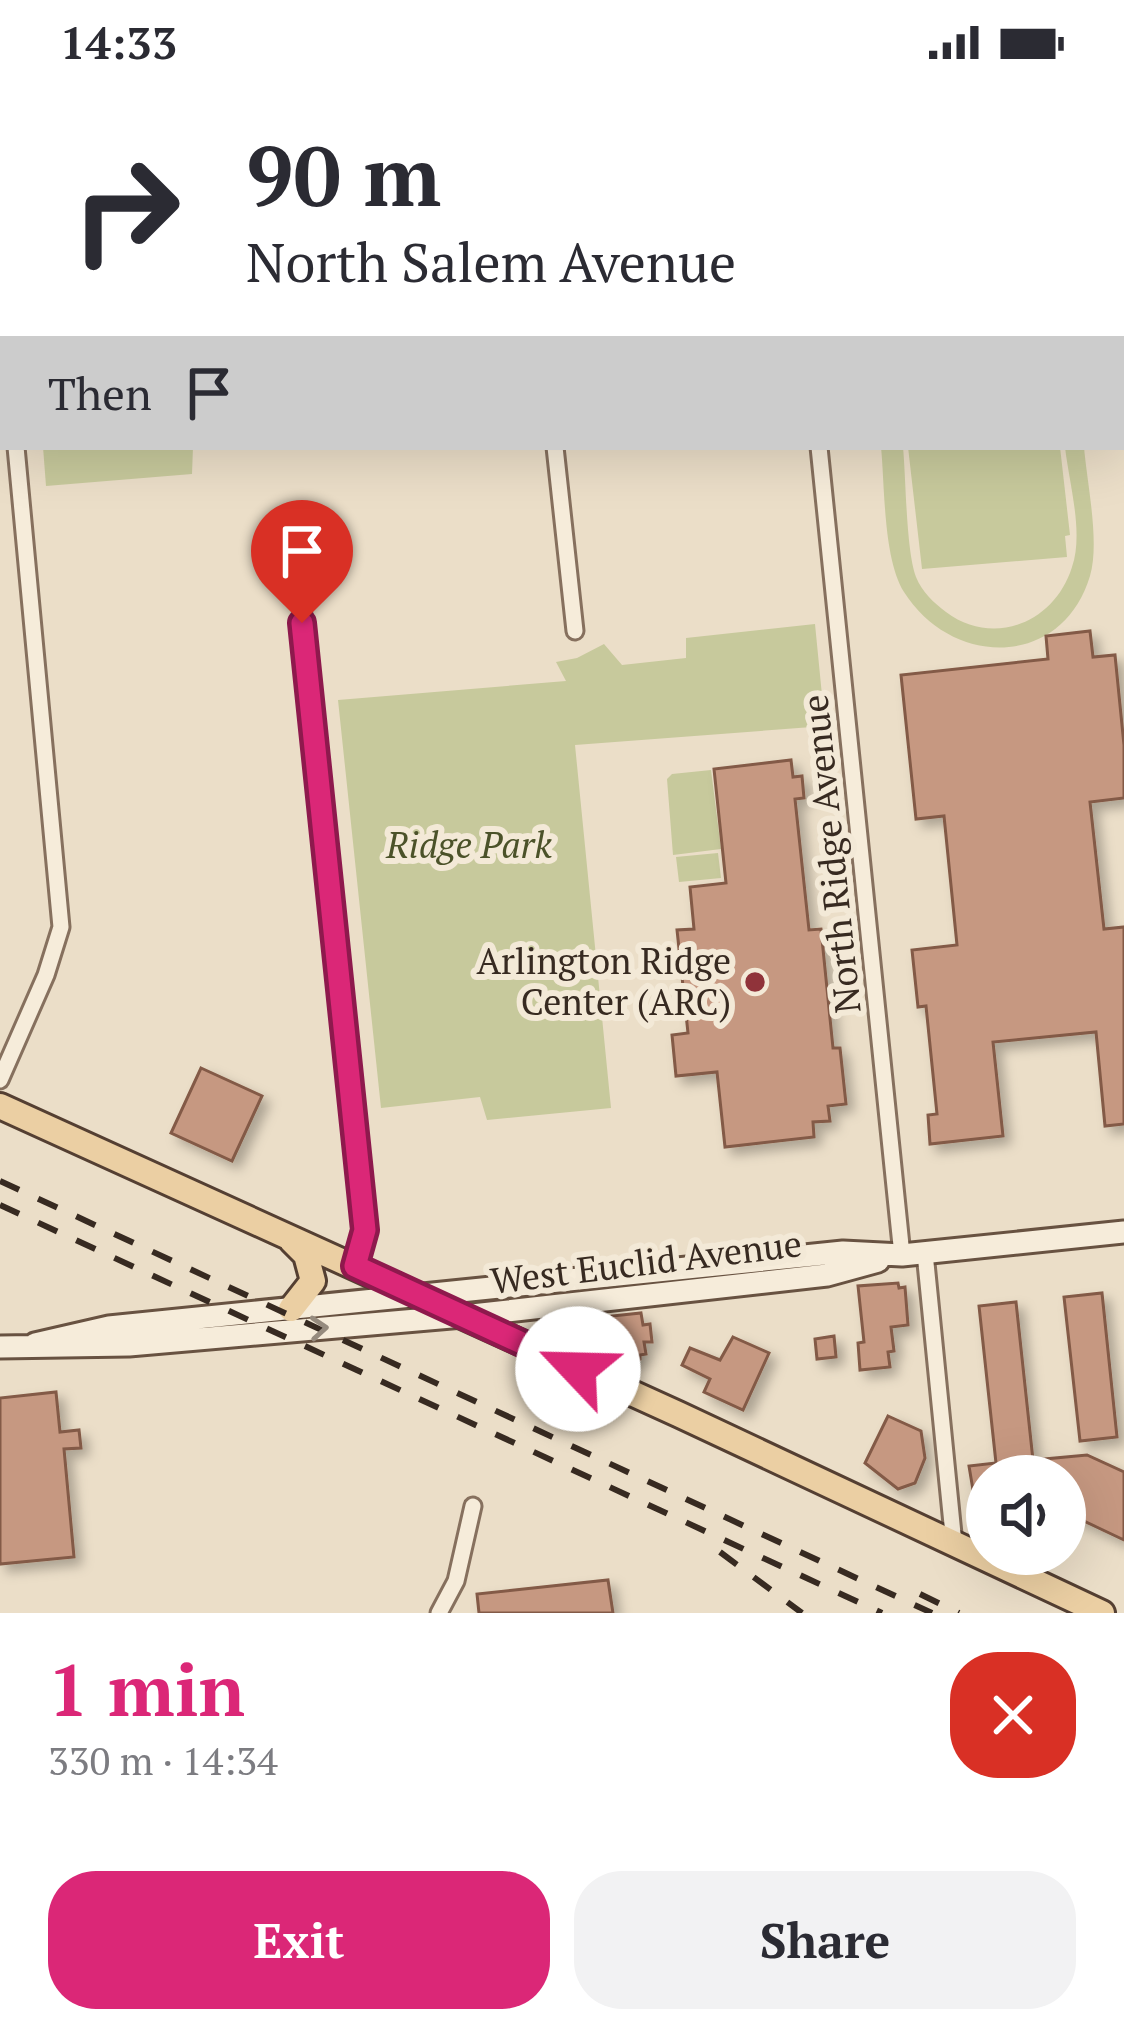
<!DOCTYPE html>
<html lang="en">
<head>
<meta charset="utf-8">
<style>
	body { margin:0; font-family:"PT Serif",serif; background:#f2f2f3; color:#2b2b33; height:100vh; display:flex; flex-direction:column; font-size:45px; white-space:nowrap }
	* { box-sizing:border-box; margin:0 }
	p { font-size:39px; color:#7c7c81 }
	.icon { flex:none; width:66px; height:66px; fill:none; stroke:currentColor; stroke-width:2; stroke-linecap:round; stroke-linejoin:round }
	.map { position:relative; height:1529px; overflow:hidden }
	.panel { display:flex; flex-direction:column; background:#fff; flex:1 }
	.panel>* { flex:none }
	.banner { position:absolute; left:0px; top:0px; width:1125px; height:366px; box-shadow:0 12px 48px #0002; background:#fff; color:#2b2b33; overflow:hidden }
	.fabs { position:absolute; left:966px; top:1371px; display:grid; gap:24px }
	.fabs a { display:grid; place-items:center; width:120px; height:120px; border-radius:50%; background:#fff; box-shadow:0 12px 48px #0002; font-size:60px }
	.pin { position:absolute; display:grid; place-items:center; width:102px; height:102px; color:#fff; margin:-123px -51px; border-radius:50% 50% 50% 0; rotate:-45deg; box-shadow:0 0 12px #0007 }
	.pin .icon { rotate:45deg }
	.me { position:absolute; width:132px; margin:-66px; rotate:294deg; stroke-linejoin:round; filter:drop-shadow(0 0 9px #0008) }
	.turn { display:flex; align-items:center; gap:42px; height:252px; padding:0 48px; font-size:54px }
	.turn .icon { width:156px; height:156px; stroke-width:2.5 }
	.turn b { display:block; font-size:84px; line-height:102px }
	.then { display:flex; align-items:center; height:114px; padding:0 48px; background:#0003; gap:24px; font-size:45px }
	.round { display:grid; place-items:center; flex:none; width:126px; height:126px; border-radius:48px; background:#f2f2f3 }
	.headline { display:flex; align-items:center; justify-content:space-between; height:204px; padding:0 48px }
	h1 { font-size:72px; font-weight:700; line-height:90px; color:#db2777 }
	.button { display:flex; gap:24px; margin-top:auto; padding:24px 48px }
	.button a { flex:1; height:138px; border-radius:48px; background:#db2777; color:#fff; font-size:48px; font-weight:700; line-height:138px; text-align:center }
	.button a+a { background:#f2f2f3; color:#2b2b33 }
	.status { display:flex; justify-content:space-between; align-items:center; height:84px; padding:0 60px; background:#fff; direction:ltr }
	.status svg { height:33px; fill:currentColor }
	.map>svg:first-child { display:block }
	.green { fill:#c7c99c }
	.building { fill:#c69881; stroke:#835a46; stroke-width:3; filter:url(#shadow) }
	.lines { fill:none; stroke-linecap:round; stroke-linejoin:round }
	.street-casing { stroke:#86705e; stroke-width:21 }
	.secondary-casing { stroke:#685241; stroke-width:27 }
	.primary-casing { stroke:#543f32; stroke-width:30 }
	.street { stroke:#f6ecda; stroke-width:15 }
	.secondary { stroke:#f6ecda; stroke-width:21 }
	.primary { stroke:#ebcfa3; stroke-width:24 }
	.rail { stroke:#372a21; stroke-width:6; stroke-dasharray:21 21; stroke-linecap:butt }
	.oneway { stroke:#968b7e }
	.route-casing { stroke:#8e194d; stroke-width:30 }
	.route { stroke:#db2777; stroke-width:21 }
	.poi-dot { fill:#90333a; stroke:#f3e9d7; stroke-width:4.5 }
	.labels { text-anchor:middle; stroke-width:12; stroke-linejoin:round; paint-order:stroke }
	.park-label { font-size:36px; font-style:italic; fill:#4b5229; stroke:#f3e9d7 }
	.street-label { font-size:36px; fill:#372a21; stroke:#f3e9d7 }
	.poi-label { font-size:36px; fill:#372a21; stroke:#f3e9d7; text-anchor:end }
</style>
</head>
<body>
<div class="status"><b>14:33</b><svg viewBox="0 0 49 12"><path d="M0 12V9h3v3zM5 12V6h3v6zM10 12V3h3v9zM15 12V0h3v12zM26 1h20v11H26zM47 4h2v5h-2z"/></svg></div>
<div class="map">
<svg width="1124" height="1529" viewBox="0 0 1124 1529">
	<defs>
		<filter id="shadow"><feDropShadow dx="7" dy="7" stdDeviation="6" flood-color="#0004"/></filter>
	</defs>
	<rect width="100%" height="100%" fill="#ebdec8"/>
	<path class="green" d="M43,363H193L192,390L46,402Z
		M881,363H903C906,395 906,466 916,493C922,508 934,519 946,528C994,564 1055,538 1072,483C1084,449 1069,399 1065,363H1084C1087,399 1100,458 1090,492C1062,585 952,584 904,508C883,474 885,403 881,363Z
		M908,363H1060L1070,451L1065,452L1067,473L922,485Z
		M815,540L825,642L575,661L611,1024L487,1036L480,1013L381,1024L338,616L566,597L556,578L577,574L604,560L622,581L686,574V554Z
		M711,686L721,765L673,771L667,695L672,690Z
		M718,769L721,794L679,798L676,773Z"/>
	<path class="building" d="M1090,547L1093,573L1115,571L1124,661V714L1090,718L1104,845L1124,843V1040L1105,1042L1096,948L993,958L1003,1052L930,1060L928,1031L937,1030L926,922L918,923L912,866L957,861L944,732L916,735L901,591L1048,575L1046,552Z
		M791,676L793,693L802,692L804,714L795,715L809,846L821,845L833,964H840L846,1020L828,1022L830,1037L813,1038L814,1053L725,1063L717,988L676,992L672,951L688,949L677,846L694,845L690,803L726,799L714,685Z
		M201,984L262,1012L232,1077L171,1049Z
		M898,1199L899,1204L905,1203L908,1241L891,1243L894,1267L888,1268L890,1283L860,1286L858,1259L864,1258L858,1202Z
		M1102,1209L1117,1353L1080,1357L1064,1213Z
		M1016,1218L1033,1376L1087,1371L1124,1388V1456L1065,1428V1392H987V1430H977L969,1382L996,1379L979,1222Z
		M641,1229L643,1241L650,1240L652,1258H644L646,1270L640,1271V1275L617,1278L612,1232Z
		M834,1252L836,1273L817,1275L815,1255Z
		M733,1253L769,1269L743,1326L704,1308L710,1295L682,1281L690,1264L720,1276Z
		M56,1308L60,1348L79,1346L81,1364L64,1365L74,1473L0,1480V1314Z
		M888,1332L921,1347L925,1374L915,1399L898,1405L865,1379Z
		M608,1496L613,1529H479L477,1510Z"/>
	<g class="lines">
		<defs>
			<path id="street" d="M248,0V3
				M517,0V3
				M782,0V3
				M1122,191L1124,190
				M0,198L3,230
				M555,363L575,547
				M819,363L902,1171
				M300,502L365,1146L355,1182
				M0,996L46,891L61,843L16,363
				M925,1169L954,1460
				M439,1529L456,1497L473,1422"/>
			<path id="secondary" d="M1051,0L1052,3
				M1122,238L1124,243
				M35,1260L109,1243L843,1168L902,1171L1124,1148
				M0,1263L129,1261L463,1232L827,1191L878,1177"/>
			<path id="primary" d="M0,1022L678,1330L1102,1529
				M291,1225L313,1197L306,1171L292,1157"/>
		</defs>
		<use href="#street" class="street-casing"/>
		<use href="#secondary" class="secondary-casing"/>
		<use href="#primary" class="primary-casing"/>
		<use href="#street" class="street"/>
		<use href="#secondary" class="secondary"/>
		<use href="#primary" class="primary"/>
		<path class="rail" d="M0,1097L932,1529
			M0,1121L882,1529
			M720,1468L802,1529
			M920,1510L959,1529"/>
	</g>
	<defs><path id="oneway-chevron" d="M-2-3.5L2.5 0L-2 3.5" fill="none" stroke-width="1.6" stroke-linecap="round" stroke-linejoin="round" transform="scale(3)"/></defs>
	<use class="oneway" href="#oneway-chevron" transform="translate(319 1244) rotate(-4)"/>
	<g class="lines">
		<defs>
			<path id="route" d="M302,539L365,1146L355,1182L578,1285"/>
		</defs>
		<use href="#route" class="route-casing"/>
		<use href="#route" class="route"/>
	</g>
	<circle class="poi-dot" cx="755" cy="898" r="12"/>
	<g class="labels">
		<g class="park-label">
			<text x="469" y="774">Ridge Park</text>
		</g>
		<g class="street-label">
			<text transform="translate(831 770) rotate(-96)" y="13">North Ridge Avenue</text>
			<text transform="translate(646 1178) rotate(-7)" y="13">West Euclid Avenue</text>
		</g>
		<g class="poi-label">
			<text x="731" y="890">Arlington Ridge<tspan x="731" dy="41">Center (ARC)</tspan></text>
		</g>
	</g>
</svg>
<div class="fabs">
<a><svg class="icon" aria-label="sound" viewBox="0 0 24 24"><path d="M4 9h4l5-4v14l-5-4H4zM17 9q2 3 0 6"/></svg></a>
</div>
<div class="pin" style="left:302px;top:539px;background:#d93025"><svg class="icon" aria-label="arrive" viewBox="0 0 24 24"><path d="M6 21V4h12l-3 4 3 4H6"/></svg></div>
<svg class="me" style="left:578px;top:1285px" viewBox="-20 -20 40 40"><circle r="19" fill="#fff"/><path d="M0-13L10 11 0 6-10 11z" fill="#db2777"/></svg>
<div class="banner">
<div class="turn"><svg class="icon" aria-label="right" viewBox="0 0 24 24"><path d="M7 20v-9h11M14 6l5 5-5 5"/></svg><div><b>90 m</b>North Salem Avenue</div></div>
<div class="then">Then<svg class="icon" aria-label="arrive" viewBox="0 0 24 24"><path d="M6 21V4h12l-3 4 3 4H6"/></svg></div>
</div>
</div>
<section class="panel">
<div class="headline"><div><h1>1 min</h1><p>330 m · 14:34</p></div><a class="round" style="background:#d93025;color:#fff"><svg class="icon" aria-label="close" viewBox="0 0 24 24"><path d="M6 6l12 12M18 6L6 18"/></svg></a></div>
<div class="button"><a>Exit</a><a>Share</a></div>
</section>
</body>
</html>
